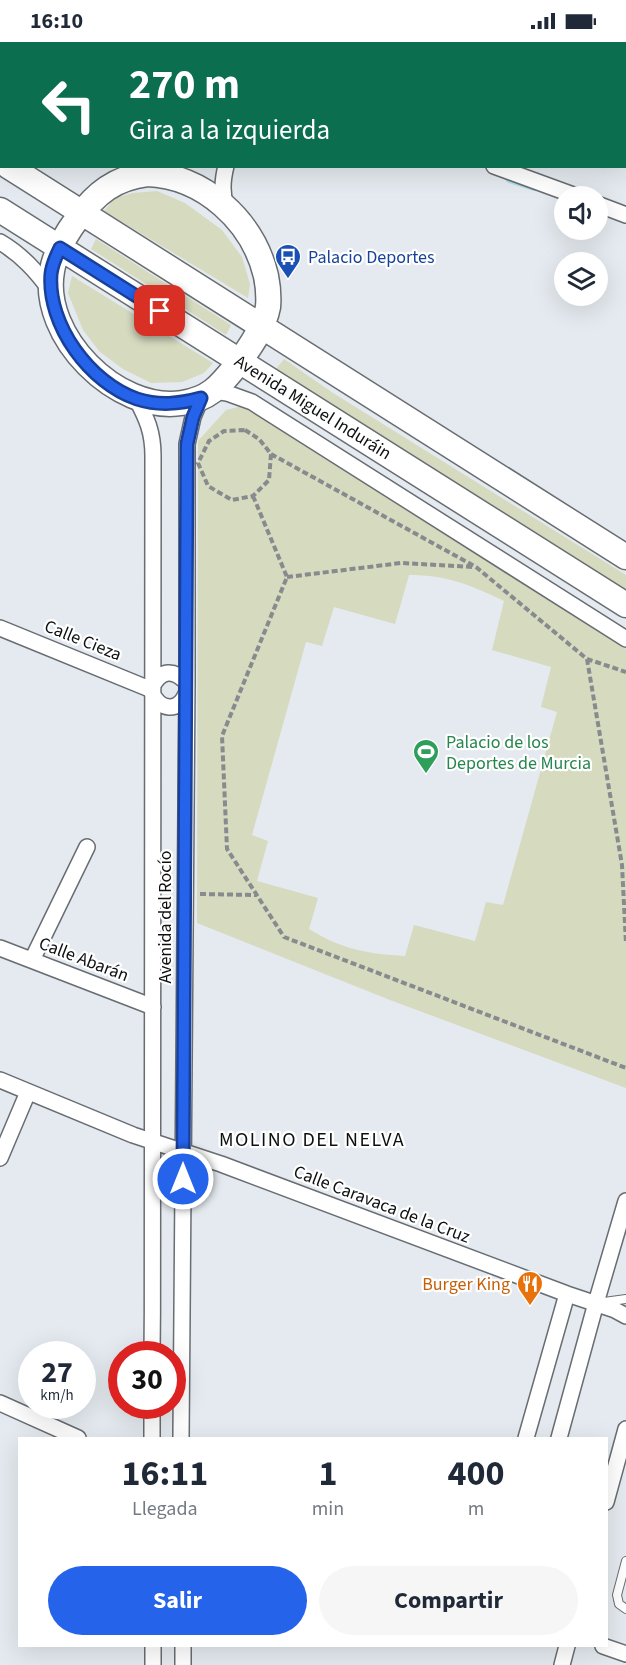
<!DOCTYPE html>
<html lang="es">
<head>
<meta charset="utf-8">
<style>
	body { margin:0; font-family:"Source Sans 3",sans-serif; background:#f6f6f7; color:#1f2937; height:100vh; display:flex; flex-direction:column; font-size:22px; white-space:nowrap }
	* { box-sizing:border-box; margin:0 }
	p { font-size:20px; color:#747a83 }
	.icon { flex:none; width:33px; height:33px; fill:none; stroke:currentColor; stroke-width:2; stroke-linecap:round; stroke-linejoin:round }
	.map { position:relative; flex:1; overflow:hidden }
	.details { position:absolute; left:18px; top:1395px; width:590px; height:210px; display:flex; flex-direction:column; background:#fff; border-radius:0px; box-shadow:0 6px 24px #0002 }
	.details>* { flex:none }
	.top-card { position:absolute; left:0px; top:0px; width:627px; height:126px; box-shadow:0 6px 24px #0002; background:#0b6e4f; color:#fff; overflow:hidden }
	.controls { position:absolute; left:554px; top:144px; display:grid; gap:12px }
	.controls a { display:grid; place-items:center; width:54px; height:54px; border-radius:50%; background:#fff; box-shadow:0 6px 24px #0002; font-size:30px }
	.speed { position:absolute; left:18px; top:1299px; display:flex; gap:12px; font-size:30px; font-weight:700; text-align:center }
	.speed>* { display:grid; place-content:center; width:78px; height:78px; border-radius:50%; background:#fff; box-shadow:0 6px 24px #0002; line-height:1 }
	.speed small { font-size:15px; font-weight:400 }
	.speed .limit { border:9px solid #d22; background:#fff; color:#111 }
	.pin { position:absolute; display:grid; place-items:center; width:51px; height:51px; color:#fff; margin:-26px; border-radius:12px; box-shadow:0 3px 9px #0006 }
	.me { position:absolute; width:66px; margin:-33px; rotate:0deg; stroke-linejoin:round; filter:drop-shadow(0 0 4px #0008) }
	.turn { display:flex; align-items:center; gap:21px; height:126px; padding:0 30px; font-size:27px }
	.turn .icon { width:78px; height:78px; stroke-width:2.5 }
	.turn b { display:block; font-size:42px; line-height:51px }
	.eta { display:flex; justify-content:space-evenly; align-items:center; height:102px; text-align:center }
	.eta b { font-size:36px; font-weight:700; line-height:42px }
	.cta { display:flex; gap:12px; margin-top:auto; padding:12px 30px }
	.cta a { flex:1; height:69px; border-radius:36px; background:#2563eb; color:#fff; font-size:24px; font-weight:700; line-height:69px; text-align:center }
	.cta a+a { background:#f6f6f7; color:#1f2937 }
	.status { display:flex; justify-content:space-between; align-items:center; height:42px; padding:0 30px; background:#fff; direction:ltr }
	.status svg { height:16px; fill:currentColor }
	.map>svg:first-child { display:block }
	.green { fill:#d6dabf; fill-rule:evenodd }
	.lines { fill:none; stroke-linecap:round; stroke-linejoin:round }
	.stream { stroke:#a8dde3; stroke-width:6 }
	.lane-casing { stroke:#686d72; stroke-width:10 }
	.street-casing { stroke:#686d72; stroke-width:18 }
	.primary-casing { stroke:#686d72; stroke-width:27 }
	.path { stroke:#878b8e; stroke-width:4; stroke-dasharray:6 3; stroke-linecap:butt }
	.lane { stroke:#fff; stroke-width:8 }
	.street { stroke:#fff; stroke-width:15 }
	.primary { stroke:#fff; stroke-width:24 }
	.route-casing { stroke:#184099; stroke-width:15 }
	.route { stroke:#2563eb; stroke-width:10 }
	.labels { text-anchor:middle; stroke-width:4.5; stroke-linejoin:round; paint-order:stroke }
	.transit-label { font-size:18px; fill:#164399; stroke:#fff; text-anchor:start }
	.street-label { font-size:18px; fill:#0d0f11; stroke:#fff }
	.leisure-label { font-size:18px; fill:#27864d; stroke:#fff; text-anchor:start }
	.food-label { font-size:18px; fill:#c56008; stroke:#fff; text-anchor:end }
	.neighbourhood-label { font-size:20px; letter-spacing:1.5px; fill:#0d0f11; stroke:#fff }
</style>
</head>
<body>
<div class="status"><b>16:10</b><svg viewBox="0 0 49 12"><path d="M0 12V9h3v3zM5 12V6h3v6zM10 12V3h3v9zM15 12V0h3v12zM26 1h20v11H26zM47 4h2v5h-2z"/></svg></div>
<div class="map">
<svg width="626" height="1623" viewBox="0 0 626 1623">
	<rect width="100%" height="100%" fill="#e4eaef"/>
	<path class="green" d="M157,149L185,161L222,188L242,215L250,242L248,256L104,169L115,156L133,151Z
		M96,197L231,283L226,293L91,207Z
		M72,234L213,321L204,331L182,340L151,341L123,327L100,310L83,288L68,251Z
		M284,317L333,351L626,533V548L276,327Z
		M242,364L626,607V1046L390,958L197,881L198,399L226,368ZM409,533C447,533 471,543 504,559L492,608L551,625L541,665L557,670L503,863L486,860L475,899L414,883L405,914C368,912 341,907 309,887L318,856L257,839L268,799L252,793L306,600L322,604L334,565L395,582Z"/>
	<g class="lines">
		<path class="stream" d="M530,0V2
			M509,138L534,146"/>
		<defs>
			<path id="lane" d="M604,1260L626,1257
				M626,1519L617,1553L619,1562L626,1567"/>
			<path id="street" d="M114,0L124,2
				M242,2V0
				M272,2L273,0
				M494,124L576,154
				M597,162L626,173
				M226,166C222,151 222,140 226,124
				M0,200C22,213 36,229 51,249
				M215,349L227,351L252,360L626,597
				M136,356C147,377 153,390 153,414C152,714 155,1013 152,1312
				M0,586L152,648
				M152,645C161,627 174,627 187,641
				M152,651C160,668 178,671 186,652
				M0,906L153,965
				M32,918L87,805
				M0,1038L133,1093L221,1122L567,1252L615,1268L626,1274
				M0,1116L28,1050
				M0,1361L78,1396
				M152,1396V1364
				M181,1396L187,641V402L193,375L201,356
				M526,1396L567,1252
				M559,1396L596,1261L626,1159
				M606,1460L626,1387
				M153,1604V1623
				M183,1604V1623
				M603,1604L626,1612
				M562,1623L567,1604"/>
			<path id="primary" d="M8,124L626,515
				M147,132C204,134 253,179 266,234C268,244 269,254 268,265C264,286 249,307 236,324C219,345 209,357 182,361C117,371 40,294 52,229C55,210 66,192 77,177C96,151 115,136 147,132Z
				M0,168L626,563"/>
		</defs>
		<use href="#lane" class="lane-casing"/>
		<use href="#street" class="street-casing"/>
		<use href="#primary" class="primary-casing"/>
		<path class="path" d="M245,388L259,397L271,412L269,438L253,454L232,458L208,444L198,421L209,399L224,389Z
			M271,412L476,525L587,617L626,630
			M253,454L287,535L222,694L227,807L284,895L626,1026
			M287,535L401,521L474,525
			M587,617L622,823L626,902
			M200,852L256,853"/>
		<use href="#lane" class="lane"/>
		<use href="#street" class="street"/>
		<use href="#primary" class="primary"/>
	</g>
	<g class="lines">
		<defs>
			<path id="route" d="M160,269L60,206C56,214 52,223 51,232C47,283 90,341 137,357C159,364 179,362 201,356L193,375L187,402L183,1137"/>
		</defs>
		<use href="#route" class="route-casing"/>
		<use href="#route" class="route"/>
	</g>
	<defs>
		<symbol id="bus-pin" viewBox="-11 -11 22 30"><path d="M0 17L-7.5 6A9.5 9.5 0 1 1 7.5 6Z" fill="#1a4fb4" stroke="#fff"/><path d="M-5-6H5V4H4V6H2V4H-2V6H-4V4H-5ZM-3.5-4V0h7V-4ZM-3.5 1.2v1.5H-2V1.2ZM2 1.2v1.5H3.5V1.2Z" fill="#fff"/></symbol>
		<symbol id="stadium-pin" viewBox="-11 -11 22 30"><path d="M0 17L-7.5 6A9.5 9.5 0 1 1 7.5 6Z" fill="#2e9e5b" stroke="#fff"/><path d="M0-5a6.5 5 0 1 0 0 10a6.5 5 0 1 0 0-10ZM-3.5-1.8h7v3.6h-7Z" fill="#fff"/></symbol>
		<symbol id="restaurant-pin" viewBox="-11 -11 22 30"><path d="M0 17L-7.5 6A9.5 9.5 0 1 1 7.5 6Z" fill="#e8710a" stroke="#fff"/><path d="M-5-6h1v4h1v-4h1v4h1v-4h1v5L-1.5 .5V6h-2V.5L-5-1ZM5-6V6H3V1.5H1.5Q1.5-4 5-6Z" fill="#fff"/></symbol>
	</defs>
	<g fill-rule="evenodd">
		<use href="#bus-pin" x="273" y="200" width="30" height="40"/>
		<use href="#stadium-pin" x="411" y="695" width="30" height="40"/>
		<use href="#restaurant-pin" x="515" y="1227" width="30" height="40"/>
	</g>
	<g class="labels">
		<g class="transit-label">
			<text x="308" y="221">Palacio Deportes</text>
		</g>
		<g class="street-label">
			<text transform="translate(313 365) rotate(32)" y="6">Avenida Miguel Induráin</text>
			<text transform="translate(83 598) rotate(22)" y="6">Calle Cieza</text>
			<text transform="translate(165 875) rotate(-90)" y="6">Avenida del Rocío</text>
			<text transform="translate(84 917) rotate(21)" y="6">Calle Abarán</text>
			<text transform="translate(382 1162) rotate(21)" y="6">Calle Caravaca de la Cruz</text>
		</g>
		<g class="leisure-label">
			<text x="446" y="706">Palacio de los<tspan x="446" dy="21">Deportes de Murcia</tspan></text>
		</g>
		<g class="food-label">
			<text x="510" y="1248">Burger King</text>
		</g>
		<g class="neighbourhood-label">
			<text x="312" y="1104">MOLINO DEL NELVA</text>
		</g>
	</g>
</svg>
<div class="controls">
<a><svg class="icon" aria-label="sound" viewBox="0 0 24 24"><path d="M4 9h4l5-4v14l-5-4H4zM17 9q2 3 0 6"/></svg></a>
<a><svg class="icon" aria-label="layers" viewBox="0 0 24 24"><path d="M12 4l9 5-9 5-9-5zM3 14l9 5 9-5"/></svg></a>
</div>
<div class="speed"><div>27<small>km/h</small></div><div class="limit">30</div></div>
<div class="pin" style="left:160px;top:269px;background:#d93025"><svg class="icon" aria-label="arrive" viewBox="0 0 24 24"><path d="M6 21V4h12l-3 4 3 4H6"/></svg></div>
<svg class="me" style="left:183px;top:1137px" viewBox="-20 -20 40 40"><circle r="17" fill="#2563eb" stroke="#fff" stroke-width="3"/><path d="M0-11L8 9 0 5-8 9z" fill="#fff"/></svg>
<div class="top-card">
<div class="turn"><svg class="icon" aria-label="left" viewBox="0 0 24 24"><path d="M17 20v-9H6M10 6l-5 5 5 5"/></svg><div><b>270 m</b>Gira a la izquierda</div></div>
</div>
<section class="details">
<div class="eta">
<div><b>16:11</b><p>Llegada</p></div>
<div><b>1</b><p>min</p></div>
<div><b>400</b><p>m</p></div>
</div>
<div class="cta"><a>Salir</a><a>Compartir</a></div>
</section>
</div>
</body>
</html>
